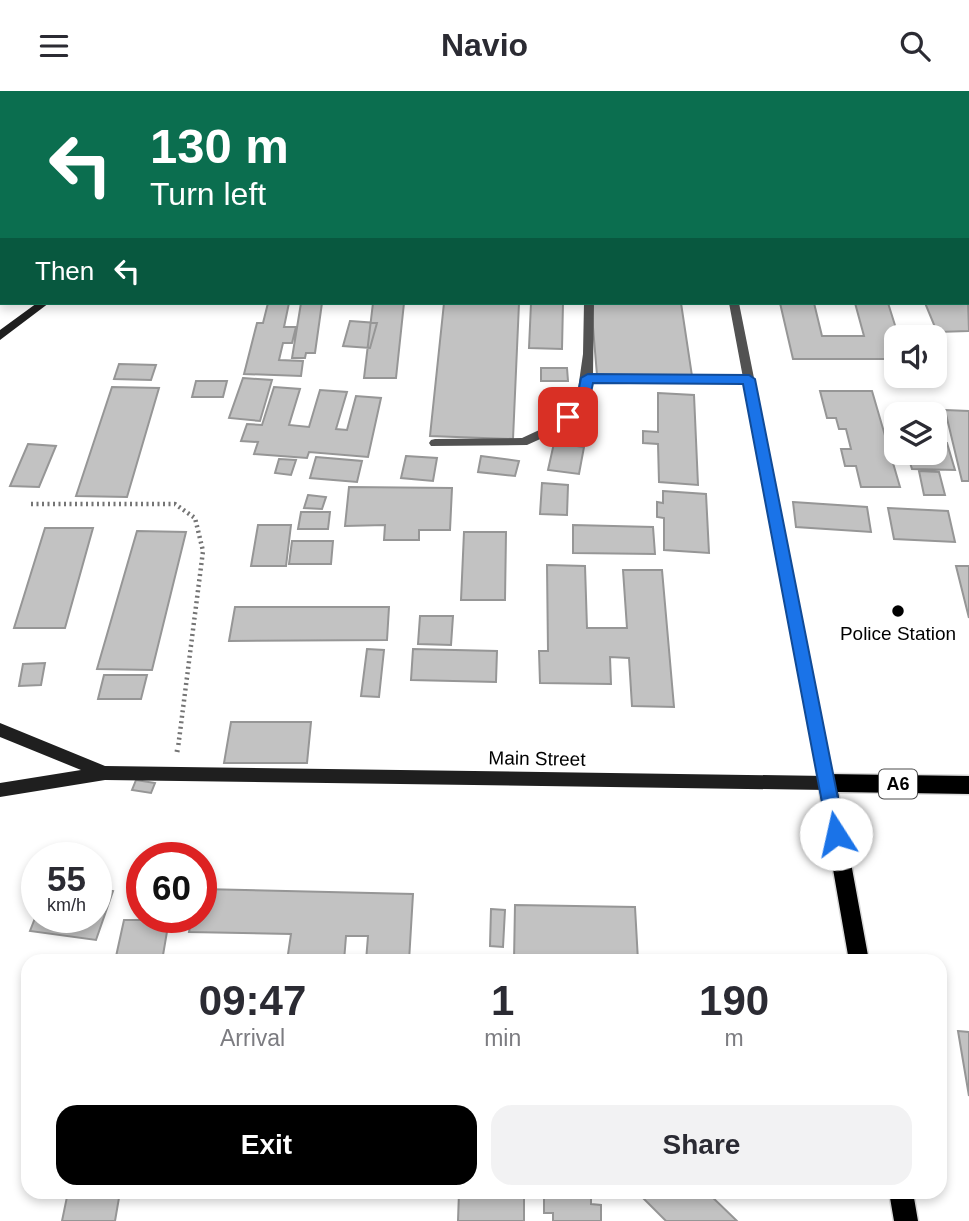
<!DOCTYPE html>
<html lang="en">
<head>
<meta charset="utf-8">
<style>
	body { margin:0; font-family:Helvetica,sans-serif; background:#f2f2f3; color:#2b2b33; height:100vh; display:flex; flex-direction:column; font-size:26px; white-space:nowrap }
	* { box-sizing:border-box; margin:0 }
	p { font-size:23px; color:#7c7c81 }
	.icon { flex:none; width:38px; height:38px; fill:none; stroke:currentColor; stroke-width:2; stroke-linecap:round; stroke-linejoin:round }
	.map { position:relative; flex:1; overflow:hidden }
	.details { position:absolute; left:21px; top:863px; width:926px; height:245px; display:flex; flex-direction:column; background:#fff; border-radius:21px; box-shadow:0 4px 10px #0003 }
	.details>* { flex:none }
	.hud { position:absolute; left:0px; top:0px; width:970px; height:214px; box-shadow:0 4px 10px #0003; background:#0b6e4f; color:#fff; overflow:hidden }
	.controls { position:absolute; left:884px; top:234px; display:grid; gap:14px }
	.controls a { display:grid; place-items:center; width:63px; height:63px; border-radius:14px; background:#fff; box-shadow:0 4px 10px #0003; font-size:35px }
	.speed { position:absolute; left:21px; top:751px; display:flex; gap:14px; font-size:35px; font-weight:700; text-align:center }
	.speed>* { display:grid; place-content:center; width:91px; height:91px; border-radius:50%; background:#fff; box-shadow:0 4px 10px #0003; line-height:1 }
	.speed small { font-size:18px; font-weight:400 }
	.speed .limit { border:10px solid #d22; background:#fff; color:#111 }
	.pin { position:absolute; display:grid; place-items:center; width:60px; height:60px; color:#fff; margin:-30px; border-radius:14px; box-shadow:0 4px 10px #0006 }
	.me { position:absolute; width:77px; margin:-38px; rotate:350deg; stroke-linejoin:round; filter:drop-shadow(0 0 5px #0008) }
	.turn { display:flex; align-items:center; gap:24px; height:147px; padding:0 35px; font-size:32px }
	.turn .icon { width:91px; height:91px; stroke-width:2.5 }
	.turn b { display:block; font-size:49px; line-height:60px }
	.then { display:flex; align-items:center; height:66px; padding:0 35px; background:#0003; gap:14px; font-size:26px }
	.eta { display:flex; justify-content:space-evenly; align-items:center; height:119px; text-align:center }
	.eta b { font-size:42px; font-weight:700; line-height:49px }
	.cta { display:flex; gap:14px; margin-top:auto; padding:14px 35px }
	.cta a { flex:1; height:80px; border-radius:21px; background:#000; color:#fff; font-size:28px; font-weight:700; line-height:80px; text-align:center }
	.cta a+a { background:#f2f2f3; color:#2b2b33 }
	header { display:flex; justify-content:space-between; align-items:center; height:91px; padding:0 35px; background:#fff; font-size:32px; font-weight:700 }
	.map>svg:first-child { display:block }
	.building { fill:#c2c2c2; stroke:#969696; stroke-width:2 }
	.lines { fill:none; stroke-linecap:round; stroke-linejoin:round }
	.primary-casing { stroke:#dbdbdb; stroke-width:3 }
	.path-far1 { stroke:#747474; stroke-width:4.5; stroke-dasharray:2 3.5; stroke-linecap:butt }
	.path { stroke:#747474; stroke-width:5; stroke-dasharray:2 4.5; stroke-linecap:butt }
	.lane { fill:#525252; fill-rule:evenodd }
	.street { fill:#525252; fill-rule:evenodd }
	.secondary { fill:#1f1f1f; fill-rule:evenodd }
	.primary { fill:#000; fill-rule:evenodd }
	.route { fill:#1a73e8; stroke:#114b97; stroke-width:2 }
	.poi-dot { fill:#000; stroke:#fff; stroke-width:2.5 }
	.labels { text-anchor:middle; stroke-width:7; stroke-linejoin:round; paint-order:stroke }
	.shield { fill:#fff; stroke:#4c4c4c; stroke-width:2 }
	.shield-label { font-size:18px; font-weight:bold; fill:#000 }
	.poi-label { font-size:19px; fill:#000; stroke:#fff }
	.street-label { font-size:19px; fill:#000; stroke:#fff }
</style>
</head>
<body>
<header><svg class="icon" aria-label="menu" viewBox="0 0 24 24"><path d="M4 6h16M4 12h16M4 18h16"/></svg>Navio<svg class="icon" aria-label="search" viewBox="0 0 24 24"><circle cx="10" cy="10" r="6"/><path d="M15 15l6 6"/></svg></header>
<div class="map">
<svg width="969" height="1130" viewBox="0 0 969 1130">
	<rect width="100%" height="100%" fill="#fff"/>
	<path class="building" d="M968,211L969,240L937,241L925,212Z
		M268,212H289L284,236H296L292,252H283L279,269L303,270L301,285L244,283L257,232H263Z
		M301,212H322L315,262H306L305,267H292Z
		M373,212H404L396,287H364Z
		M444,212H519L513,348L430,345Z
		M531,212H563L562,258L529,257Z
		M591,212H681L692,285L597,284Z
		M780,212H814L822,245H864L855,212H888L899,247H896V268H793Z
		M350,230L377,232L370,257L343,255Z
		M119,273L156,274L151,289L114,288Z
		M541,277H567L568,290H541Z
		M243,287L272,289L260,330L229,327Z
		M196,290H227L223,306H192Z
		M112,296L159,297L127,406L76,405Z
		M274,296L300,298L289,334L309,336L320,299L347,301L336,338L347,339L356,305L381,307L368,366L309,361L307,367L254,363L258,351L241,350L247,333L262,334Z
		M820,300H872L900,396H861L856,375H845L841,358H851L846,338H839L836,327H827Z
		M658,302L694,304L698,394L659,391L658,353L643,352V340L658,341Z
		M945,319L969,320V390H962Z
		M554,352L584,356L579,383L548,379Z
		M934,352H947L955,379L912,378L907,362H934Z
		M28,353L56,355L39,396L10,395Z
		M406,365L437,367L433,390L401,387Z
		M481,365L519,370L515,385L478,381Z
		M316,366L362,370L357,391L310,387Z
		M279,368L296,369L291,384L275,382Z
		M919,380L939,381L945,404H924Z
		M542,392L568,394L567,424L540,423Z
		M349,396L452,397L450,439H419V449H384L385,434L345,435Z
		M663,400L706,403L709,462L664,459V427L657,426V411L663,412Z
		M308,404L326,406L322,418L304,417Z
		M793,411L867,416L871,441L796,436Z
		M888,417L948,420L955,451L894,448Z
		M301,421H330L328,438H298Z
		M258,434H291L286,475H251Z
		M573,434L653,436L655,463L573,462Z
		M45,437H93L65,537H14Z
		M137,440L186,441L152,579L97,578Z
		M464,441H506L505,509H461Z
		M292,450H333L331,473H289Z
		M547,474L585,475L587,537H627L623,479H662L674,616L632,615L629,567L610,566L611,593L540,592L539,560H548Z
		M956,475H969V527Z
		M235,516H389L387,549L229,550Z
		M420,525H453L451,554L418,553Z
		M367,558L384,559L379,606L361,605Z
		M413,558L497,560L496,591L411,589Z
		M45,572L41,594L19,595L23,573Z
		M104,584H147L141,608H98Z
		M231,631H311L307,672H224Z
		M136,689L155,692L151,702L132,699Z
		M96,798L113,800L96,849L30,840L37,822V826H96Z
		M201,798L413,803L409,870H366L368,845H346L344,870H287L291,843L189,841L192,826H201Z
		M515,814L635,816L638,870H514Z
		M491,818L505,819L503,856L490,855Z
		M124,829H169L162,870H115Z
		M958,940L969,941V1005Z
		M68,1101H120L115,1130H62Z
		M459,1101H524V1130H458Z
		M544,1101H591V1113L601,1114V1130H553V1122H544Z
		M637,1101H707L737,1130H666Z"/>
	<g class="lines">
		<defs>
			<path id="primary" d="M827,683L969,685V703L838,701L869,870H849L818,692L820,686Z
				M889,1101H913L918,1130H894Z"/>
		</defs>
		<use href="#primary" class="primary-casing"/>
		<path class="path-far1" d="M31,413H175L195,427L203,460L178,657"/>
		<path class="path" d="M177,661L178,655"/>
		<path class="lane" d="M2,84V90L0,91V85Z
			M584,212H594L593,283L749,284L755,288L749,292L592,291L586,317L558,340L527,354L431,355L429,352L431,349L435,348L522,347L550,334L576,312L583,263Z"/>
		<path class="street" d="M769,0H789L790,2H770Z
			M969,0V6H968V2H964Z
			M729,212H739L835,692L832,697L827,699L822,697L819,692Z"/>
		<path class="secondary" d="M175,0H183V2H175Z
			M37,212H49L0,249V239Z
			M0,632L105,675L827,685L832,687L835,692L832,697L827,699L105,689L0,706V692L81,679L0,646Z"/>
		<use href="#primary" class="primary"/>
	</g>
	<path class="route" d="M588,283L749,284L755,288L845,743L843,749L836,751L830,749L828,743L743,293L593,292C590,308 585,333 563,329V322L576,312L581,287Z"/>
	<circle class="poi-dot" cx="898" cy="520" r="7"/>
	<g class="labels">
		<rect class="shield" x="879" y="678.5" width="38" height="29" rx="5"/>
		<g class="shield-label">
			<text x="898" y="699">A6</text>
		</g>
		<g class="poi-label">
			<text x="898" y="549">Police Station</text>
		</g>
		<g class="street-label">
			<text transform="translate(537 667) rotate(1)" y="7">Main Street</text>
		</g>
	</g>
</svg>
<div class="controls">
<a><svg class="icon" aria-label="sound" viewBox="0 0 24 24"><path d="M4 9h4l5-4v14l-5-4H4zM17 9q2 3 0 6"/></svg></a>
<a><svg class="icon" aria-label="layers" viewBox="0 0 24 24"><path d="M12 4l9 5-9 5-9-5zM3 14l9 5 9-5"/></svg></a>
</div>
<div class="speed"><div>55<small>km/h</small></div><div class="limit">60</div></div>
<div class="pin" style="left:568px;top:326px;background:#d93025"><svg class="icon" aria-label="arrive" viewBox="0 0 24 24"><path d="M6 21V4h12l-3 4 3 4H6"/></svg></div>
<svg class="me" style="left:836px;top:743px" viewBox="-20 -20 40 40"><circle r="19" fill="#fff"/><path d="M0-13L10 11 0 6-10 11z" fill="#1a73e8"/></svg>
<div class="hud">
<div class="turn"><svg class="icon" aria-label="left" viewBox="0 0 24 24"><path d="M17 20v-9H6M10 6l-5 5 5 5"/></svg><div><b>130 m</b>Turn left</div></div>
<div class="then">Then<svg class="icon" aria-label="left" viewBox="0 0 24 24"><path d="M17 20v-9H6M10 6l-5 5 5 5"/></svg></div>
</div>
<section class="details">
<div class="eta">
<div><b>09:47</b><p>Arrival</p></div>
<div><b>1</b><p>min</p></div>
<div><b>190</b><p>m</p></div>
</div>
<div class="cta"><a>Exit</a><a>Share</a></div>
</section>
</div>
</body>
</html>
